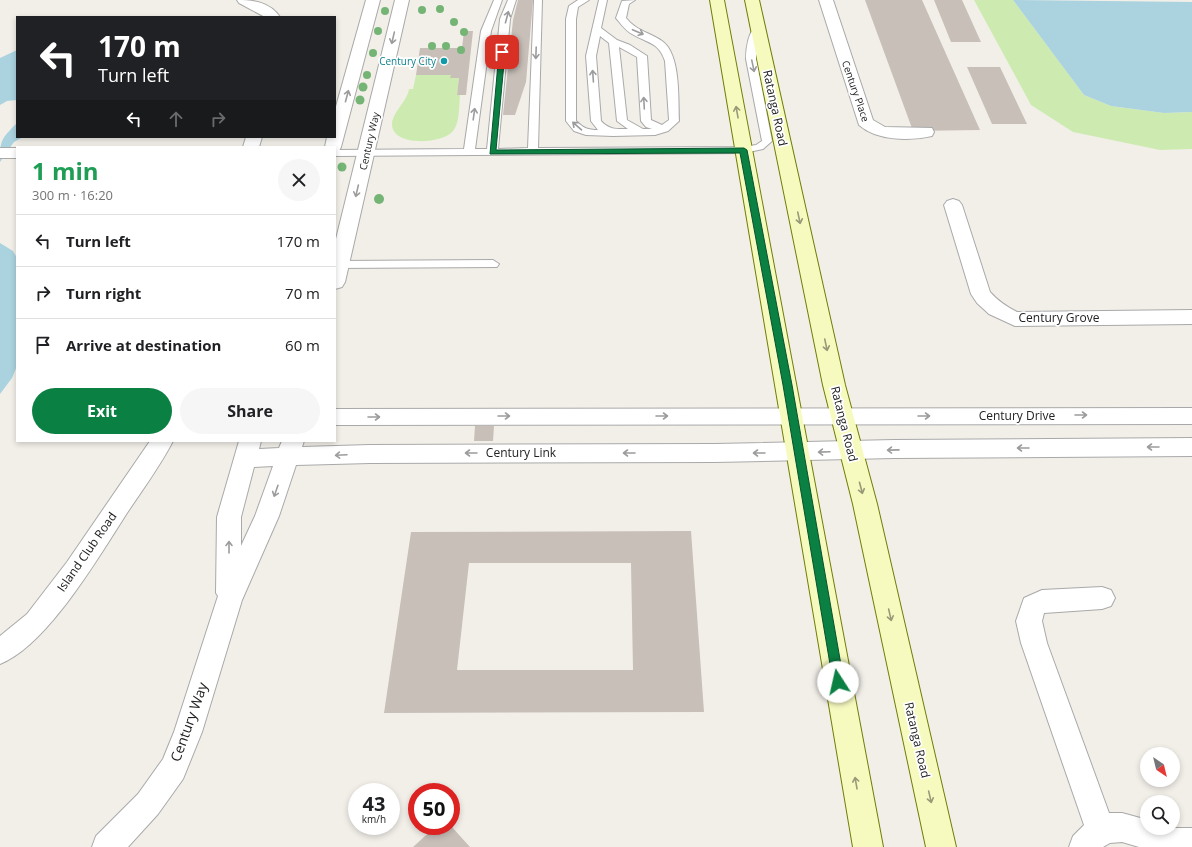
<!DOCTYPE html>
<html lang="en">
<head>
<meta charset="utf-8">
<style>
	body { margin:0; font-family:"Open Sans",sans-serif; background:#f6f6f6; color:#202124; height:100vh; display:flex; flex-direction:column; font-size:15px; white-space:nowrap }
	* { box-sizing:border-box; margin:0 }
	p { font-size:13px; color:#757577 }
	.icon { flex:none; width:22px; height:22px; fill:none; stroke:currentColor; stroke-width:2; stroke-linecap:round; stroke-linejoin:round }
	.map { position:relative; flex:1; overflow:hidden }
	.side { position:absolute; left:16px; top:146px; width:320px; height:296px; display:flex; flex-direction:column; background:#fff; border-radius:0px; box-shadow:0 2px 6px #0003 }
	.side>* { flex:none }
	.banner { position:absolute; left:16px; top:16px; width:320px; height:122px; border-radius:0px; box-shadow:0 2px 6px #0003; background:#202124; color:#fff; overflow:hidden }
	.needle { width:26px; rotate:145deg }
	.controls { position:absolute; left:1140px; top:747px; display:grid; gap:8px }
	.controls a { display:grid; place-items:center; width:40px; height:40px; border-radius:50%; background:#fff; box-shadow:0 2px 6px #0003; font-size:20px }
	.speed { position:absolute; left:348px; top:783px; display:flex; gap:8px; font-size:20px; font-weight:700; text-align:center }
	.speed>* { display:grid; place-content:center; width:52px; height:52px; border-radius:50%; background:#fff; box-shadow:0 2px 6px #0003; line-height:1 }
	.speed small { font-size:10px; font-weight:400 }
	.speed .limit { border:6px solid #d22; background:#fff; color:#111 }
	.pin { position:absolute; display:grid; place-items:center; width:34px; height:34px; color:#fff; margin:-17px; border-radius:8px; box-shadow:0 2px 6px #0006 }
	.me { position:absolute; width:44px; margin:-22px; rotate:350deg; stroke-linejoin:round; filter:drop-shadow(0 0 3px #0008) }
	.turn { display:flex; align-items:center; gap:14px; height:84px; padding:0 16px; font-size:18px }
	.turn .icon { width:52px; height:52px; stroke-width:2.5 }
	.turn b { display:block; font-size:28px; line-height:34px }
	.lanes { display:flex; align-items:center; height:38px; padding:0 16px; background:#0003; justify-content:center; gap:20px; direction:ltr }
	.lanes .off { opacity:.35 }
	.round { display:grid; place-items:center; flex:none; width:42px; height:42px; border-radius:21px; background:#f6f6f6 }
	.overview { display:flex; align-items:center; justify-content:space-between; height:68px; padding:0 16px }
	h1 { font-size:24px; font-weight:700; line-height:30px; color:#1e9e55 }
	.cta { display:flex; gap:8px; margin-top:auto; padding:8px 16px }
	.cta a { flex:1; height:46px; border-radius:24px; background:#0b8043; color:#fff; font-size:16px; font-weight:700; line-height:46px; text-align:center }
	.cta a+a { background:#f6f6f6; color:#202124 }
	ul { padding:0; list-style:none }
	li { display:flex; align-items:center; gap:12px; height:52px; padding:0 16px; border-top:1px solid #e0e0e0 }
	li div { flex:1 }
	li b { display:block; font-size:15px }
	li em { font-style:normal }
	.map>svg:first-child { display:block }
	.grass { fill:#cdebb0 }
	.water { fill:#aad3df }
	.building { fill:#c7bfb8; fill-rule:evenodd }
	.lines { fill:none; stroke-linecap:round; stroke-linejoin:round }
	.lane-casing { stroke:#a9a9a9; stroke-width:2 }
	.street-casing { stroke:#a9a9a9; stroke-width:2 }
	.secondary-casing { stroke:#707d05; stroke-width:2 }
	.lane { fill:#fff; fill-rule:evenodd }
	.street { fill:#fff; fill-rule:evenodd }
	.secondary { fill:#f7fabf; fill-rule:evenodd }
	.tree { fill:#74b475 }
	.oneway { stroke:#9c9c9c }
	.oneway2 { stroke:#979978 }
	.route { fill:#0b8043; stroke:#07532c }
	.culture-dot { fill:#0f9aa8; stroke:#fff; stroke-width:1.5 }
	.labels { text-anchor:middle; stroke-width:3.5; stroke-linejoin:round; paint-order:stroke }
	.far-culture-label { font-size:10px; fill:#0d838f; stroke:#fff; text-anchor:end }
	.far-street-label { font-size:10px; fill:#222; stroke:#fff }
	.street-label { font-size:12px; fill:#222; stroke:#fff }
	.near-street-label { font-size:14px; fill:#222; stroke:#fff }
</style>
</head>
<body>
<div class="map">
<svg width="1192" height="847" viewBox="0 0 1192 847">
	<rect width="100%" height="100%" fill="#f2efe9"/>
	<path class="grass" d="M974,0H1013L1084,95L1111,106L1164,113L1192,112V149L1160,150L1073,132L1031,105Z
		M416,75H451V78H459L457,95H460C459,105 460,123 453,131C443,144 393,147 392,125C392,112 407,102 409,89H413Z"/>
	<path class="water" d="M1013,0L1192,2V112L1164,113L1111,106L1084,95Z
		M17,50V100L7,101L0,105V58Z
		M17,123V137H23L14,142L0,162C0,140 1,139 17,123Z
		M0,243L13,251L17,258V366L12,378L0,394Z"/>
	<path class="building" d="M518,0H533L526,82L515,115H503L513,20Z
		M865,0H922L980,130L913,131Z
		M934,0H962L981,42H951Z
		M464,31H473L466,95H457L459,78H450L451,75H416L420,48H462Z
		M967,67H1000L1027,124H992Z
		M475,426H494L493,441H474Z
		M691,531L704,712L384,713L411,532ZM469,563H631L633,670H457Z
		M436,826H451L470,847H413Z"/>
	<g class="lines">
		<defs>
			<path id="lane" d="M494,0H502L491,31L475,149H487L500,19L508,0H516L510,19L498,149L528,148L534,0H542L538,148L744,147L756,145L762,141L746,59C746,50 748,29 758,26L763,29L756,48V59L772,141L763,149L744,153L335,156V150L464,149L481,31Z
				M578,0H589L578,7L576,19V121C583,128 588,130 598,130L591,121L586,56L599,0H607L601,28L617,40L630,45L647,56L651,120L662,125L669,120L665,61C659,42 647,43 632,34C625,30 621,24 616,18L622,1L635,0L629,4L626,18C636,31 649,32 662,41C681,54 678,100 679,121L668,131L655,135L613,136L586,135L574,131L566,121V19L569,6ZM600,36L609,43L617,121L628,129C617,129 609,130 601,121L596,56ZM619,47L637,57L641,121L646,127L652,129H643L627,120Z
				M493,260L499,264L497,267L335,268V262L339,261Z"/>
			<path id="street" d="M237,0C253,0 270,2 280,17H265L239,3Z
				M366,0H380L341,147L339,151L335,152V147H325L327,137H335V110Z
				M395,0H409L345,282L342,287L335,289V243Z
				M819,0H833L873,120L885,127L932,128L934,132L932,136C910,141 877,141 859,125Z
				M246,137H262L259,147H243Z
				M0,148H17V158H0Z
				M953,199L959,201L962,205L990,292C998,301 1007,307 1017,312L1192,310V324L1015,326L989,314L977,303L971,294L944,205L947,201Z
				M1192,408V424L335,425V409Z
				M1192,438V456L894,458L715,462L370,463L296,465L279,516L242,600L202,732L183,779L158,814L128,847H92L96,836L138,794L163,759L174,732L218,596L216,593L217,517L239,441H261L259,449L279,448L282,441H304L302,447L370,445L715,444L894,440ZM273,466L255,516L241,546V517L254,467Z
				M150,441H173C160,466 143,489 127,513C100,555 47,646 0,664V636L27,614L67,562Z
				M1102,587L1111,590L1115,598L1111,606L1102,609L1044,613L1042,621L1047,643L1109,813H1122L1144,819L1147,820V828H1192V847H1139L1122,842L1110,843L1103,847H1069L1073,836L1084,825L1021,643L1016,621L1024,598L1042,590Z"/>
			<path id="secondary" d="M710,0H724L883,847H853Z
				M745,0H759L845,385L877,504L956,847H926L853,504L823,385Z"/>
		</defs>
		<use href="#lane" class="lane-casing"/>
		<use href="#street" class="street-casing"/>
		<use href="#secondary" class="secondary-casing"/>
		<use href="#lane" class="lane"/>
		<use href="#street" class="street"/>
		<use href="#secondary" class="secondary"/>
	</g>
	<g class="tree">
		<circle cx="440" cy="9" r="4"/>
		<circle cx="422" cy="10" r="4"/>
		<circle cx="385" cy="11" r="4"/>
		<circle cx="454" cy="22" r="4"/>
		<circle cx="378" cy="31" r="4"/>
		<circle cx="464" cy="32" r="4"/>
		<circle cx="432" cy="46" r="4"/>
		<circle cx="446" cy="46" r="4"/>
		<circle cx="461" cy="50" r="4"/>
		<circle cx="373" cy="53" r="4"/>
		<circle cx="367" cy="75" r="4"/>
		<circle cx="363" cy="87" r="4.5"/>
		<circle cx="360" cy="100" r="4.5"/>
		<circle cx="342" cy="167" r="4.5"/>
		<circle cx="379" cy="199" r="5"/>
	</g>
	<defs><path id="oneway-shaft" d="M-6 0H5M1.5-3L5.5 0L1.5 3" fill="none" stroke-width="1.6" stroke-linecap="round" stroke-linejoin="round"/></defs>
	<g class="oneway">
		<use href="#oneway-shaft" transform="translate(507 17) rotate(-75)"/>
		<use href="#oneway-shaft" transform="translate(638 32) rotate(23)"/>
		<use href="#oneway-shaft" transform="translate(393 38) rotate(103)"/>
		<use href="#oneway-shaft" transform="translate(536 53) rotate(92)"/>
		<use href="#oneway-shaft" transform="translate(753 66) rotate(78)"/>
		<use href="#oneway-shaft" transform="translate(593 76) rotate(-94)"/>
		<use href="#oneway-shaft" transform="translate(347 96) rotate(-75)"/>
		<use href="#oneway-shaft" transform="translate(644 103) rotate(-93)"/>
		<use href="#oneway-shaft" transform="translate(474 114) rotate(-82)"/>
		<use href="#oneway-shaft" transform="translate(577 126) rotate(-139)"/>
		<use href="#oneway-shaft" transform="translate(357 191) rotate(103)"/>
		<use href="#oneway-shaft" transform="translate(1081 415)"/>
		<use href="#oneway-shaft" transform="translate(504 416)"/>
		<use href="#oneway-shaft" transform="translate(662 416)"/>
		<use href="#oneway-shaft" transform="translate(924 416)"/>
		<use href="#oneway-shaft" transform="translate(374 417)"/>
		<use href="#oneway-shaft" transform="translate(1153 447) rotate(180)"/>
		<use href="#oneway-shaft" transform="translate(1023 448) rotate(180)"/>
		<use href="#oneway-shaft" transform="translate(893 450) rotate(179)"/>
		<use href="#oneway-shaft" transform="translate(824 452) rotate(178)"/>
		<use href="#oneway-shaft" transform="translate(471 453) rotate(180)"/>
		<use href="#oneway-shaft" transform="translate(629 453) rotate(-180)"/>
		<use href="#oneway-shaft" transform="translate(759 453) rotate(180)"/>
		<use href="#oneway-shaft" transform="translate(341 455) rotate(177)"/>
		<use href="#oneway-shaft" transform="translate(276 491) rotate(109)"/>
		<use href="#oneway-shaft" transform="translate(229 547) rotate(-90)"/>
	</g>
	<g class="oneway2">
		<use href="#oneway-shaft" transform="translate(737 112) rotate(-100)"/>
		<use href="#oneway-shaft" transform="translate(799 218) rotate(78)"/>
		<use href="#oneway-shaft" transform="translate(826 345) rotate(78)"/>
		<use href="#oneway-shaft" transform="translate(861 488) rotate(75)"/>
		<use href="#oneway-shaft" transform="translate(890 615) rotate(77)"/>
		<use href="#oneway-shaft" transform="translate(856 783) rotate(-100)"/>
		<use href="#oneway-shaft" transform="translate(930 797) rotate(77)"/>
	</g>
	<path class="route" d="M502,50L505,52L496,150L744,148L747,150L792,385L844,682L842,685L838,687L834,685L833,682L783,385L740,153L490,154L499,52Z"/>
	<circle class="culture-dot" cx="444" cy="61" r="4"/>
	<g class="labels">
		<g class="far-culture-label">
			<text x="436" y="65">Century City</text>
		</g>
		<g class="far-street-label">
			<text transform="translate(856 91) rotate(71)" y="4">Century Place</text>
			<text transform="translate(369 141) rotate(-77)" y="4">Century Way</text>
		</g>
		<g class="street-label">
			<text transform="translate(775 108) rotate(78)" y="4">Ratanga Road</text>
			<text x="1059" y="322">Century Grove</text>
			<text x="1017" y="420">Century Drive</text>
			<text transform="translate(844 424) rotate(76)" y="4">Ratanga Road</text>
			<text x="521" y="457">Century Link</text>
			<text transform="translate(87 552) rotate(-55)" y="4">Island Club Road</text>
			<text transform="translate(917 740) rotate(77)" y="4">Ratanga Road</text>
		</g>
		<g class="near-street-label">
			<text transform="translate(189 722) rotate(-70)" y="5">Century Way</text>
		</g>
	</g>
</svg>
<div class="controls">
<a><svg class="needle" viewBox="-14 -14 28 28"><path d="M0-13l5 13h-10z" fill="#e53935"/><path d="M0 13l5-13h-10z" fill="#757577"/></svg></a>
<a><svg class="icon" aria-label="search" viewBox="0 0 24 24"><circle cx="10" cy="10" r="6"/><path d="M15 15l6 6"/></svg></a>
</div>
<div class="speed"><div>43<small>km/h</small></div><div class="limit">50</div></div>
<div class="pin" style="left:502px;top:52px;background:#d93025"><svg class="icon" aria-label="arrive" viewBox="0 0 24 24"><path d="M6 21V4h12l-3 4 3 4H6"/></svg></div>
<svg class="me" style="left:838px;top:682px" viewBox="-20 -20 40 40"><circle r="19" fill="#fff"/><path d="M0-13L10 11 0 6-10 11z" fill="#0b8043"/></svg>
<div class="banner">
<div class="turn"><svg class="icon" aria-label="left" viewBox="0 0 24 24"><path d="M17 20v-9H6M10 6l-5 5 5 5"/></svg><div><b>170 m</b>Turn left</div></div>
<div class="lanes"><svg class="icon" aria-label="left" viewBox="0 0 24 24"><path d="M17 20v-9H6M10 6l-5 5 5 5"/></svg><svg class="icon off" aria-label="ahead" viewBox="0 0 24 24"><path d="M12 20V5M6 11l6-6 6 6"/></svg><svg class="icon off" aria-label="right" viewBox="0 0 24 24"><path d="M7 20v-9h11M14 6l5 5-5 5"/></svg></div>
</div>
<section class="side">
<div class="overview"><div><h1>1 min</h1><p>300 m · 16:20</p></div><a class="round"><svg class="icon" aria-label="close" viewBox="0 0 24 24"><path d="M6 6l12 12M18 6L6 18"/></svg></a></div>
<ul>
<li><svg class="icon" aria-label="left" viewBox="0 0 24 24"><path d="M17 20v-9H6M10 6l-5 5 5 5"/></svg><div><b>Turn left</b></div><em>170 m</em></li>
<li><svg class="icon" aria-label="right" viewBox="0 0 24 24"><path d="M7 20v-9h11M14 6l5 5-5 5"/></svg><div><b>Turn right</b></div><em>70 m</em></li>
<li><svg class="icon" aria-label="arrive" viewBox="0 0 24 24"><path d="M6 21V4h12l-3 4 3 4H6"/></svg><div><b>Arrive at destination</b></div><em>60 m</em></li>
</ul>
<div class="cta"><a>Exit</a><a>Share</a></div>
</section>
</div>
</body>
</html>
